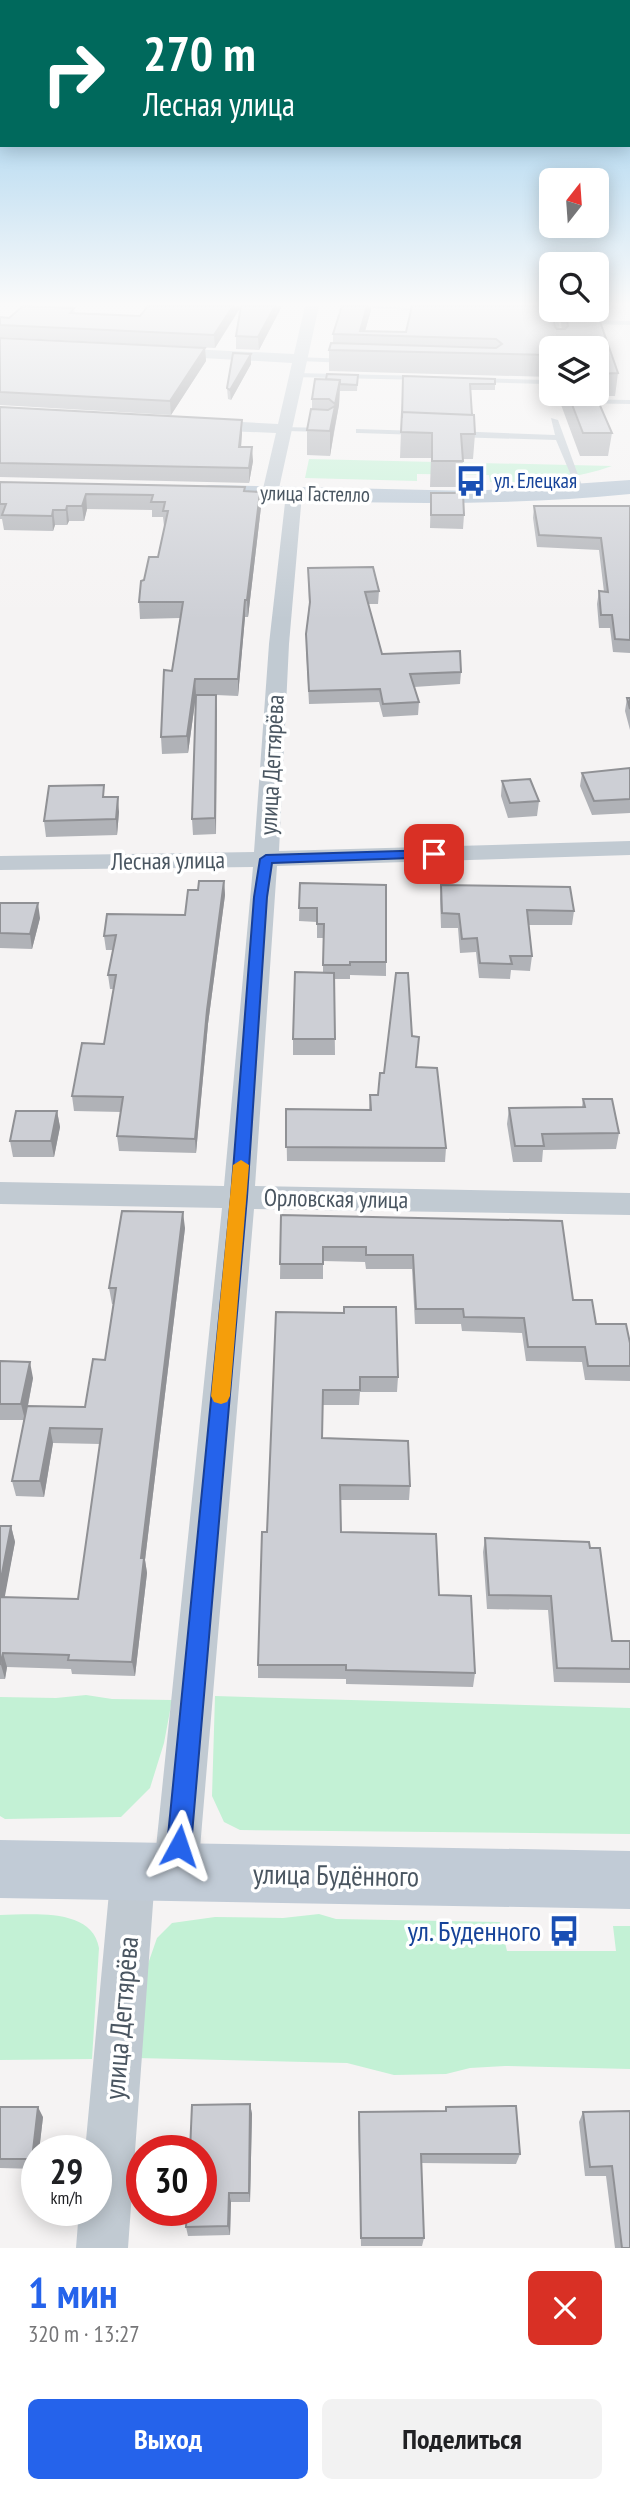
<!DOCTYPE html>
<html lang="ru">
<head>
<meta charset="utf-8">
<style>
	body { margin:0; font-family:"PT Sans Narrow",sans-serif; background:#f2f2f2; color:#202124; height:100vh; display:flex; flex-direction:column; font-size:26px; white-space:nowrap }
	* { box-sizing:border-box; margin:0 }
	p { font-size:23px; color:#757577 }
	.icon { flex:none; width:38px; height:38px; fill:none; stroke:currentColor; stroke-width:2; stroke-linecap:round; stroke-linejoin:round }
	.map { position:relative; height:2248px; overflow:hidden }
	.details { display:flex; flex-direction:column; background:#fff; flex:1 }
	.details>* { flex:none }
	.top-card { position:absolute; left:0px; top:0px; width:630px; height:147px; box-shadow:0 4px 18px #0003; background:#00695c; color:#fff; overflow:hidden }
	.needle { width:46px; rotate:17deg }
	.buttons { position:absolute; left:539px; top:168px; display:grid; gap:14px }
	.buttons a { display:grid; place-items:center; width:70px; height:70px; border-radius:10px; background:#fff; box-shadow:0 4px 18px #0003; font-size:35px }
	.speed { position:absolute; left:21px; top:2135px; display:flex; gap:14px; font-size:35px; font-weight:700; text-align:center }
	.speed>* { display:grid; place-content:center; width:91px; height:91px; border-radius:50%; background:#fff; box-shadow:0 4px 18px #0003; line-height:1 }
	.speed small { font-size:18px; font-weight:400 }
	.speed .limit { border:10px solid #d22; background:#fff; color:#111 }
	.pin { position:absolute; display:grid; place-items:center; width:60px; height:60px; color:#fff; margin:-30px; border-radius:14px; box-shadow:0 4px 10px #0006 }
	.me { position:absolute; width:77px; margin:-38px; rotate:5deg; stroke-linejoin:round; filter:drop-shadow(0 0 5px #0008) }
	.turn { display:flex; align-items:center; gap:24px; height:147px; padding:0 28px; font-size:32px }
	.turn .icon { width:91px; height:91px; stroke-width:2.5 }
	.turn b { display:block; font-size:49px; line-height:60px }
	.round { display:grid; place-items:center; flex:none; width:74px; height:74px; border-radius:10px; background:#f2f2f2 }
	.headline { display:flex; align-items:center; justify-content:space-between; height:119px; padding:0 28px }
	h1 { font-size:42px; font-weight:800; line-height:52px; color:#2563eb }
	.cta { display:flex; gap:14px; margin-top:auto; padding:14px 28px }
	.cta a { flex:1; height:80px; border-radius:10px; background:#2563eb; color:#fff; font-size:28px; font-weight:800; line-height:80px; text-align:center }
	.cta a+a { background:#f2f2f2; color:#202124 }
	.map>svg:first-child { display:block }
	.green { fill:#c3f1d5 }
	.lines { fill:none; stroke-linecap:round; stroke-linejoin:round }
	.service { fill:#c1cad2; fill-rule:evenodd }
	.minor { fill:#c1cad2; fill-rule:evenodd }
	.secondary { fill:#c1cbd6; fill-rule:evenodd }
	.primary { fill:#b3c2d1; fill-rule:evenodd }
	.wall { fill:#b0b2b7 }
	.shaded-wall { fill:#909195 }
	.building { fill:#cdcfd5; stroke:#909195; stroke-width:2 }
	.route { fill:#2563eb; stroke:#184099; stroke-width:2 }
	.slow { fill:#f59e0b }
	.labels { text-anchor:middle; stroke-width:7; stroke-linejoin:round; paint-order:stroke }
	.far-transit-label { font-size:21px; fill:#164399; stroke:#fff; text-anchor:start }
	.far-street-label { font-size:21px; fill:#4a5661; stroke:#fff }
	.street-label { font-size:24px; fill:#4a5661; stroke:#fff }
	.near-street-label { font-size:28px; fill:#4a5661; stroke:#fff }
	.near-transit-label { font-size:28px; fill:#164399; stroke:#fff; text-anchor:end }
</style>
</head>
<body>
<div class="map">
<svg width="630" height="2248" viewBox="0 0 630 2248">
	<rect width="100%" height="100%" fill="#f5f3f3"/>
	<path class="green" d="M309,459L612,466C572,480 533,483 490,482L489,475L417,474V481L305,478Z
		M86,1695L112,1699L172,1700L164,1743L150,1788L121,1817L5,1819L0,1816V1697L56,1698Z
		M215,1696L630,1708V1834L240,1830L224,1822L212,1796Z
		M319,1914L336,1919L500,1922L507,1951H616L613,1926H630V2069L505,2066L470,2068L446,2074L394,2075L347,2063L136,2058L142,1981L157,1938L172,1923L215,1917L283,1918Z
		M0,1915C31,1915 92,1907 99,1948L92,2059L0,2060Z"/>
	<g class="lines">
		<path class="service" d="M370,306L433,309L430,311L373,308Z
			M583,310L589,320L630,321V325L586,324L582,322L580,314H557L563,348H555L551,311Z
			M296,357L348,359L352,361L348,363L299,361Z
			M296,373L424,376L428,378L424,380L293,377Z
			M474,378L545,380L549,382L545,384L471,382Z
			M563,394H571L572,399L630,400V404L568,403L564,401Z
			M551,418L558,420L585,494L578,492L556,440L453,437L449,434L453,431L555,435Z
			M283,427L326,428L330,430L326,432L286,431L282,429Z
			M356,429L420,431L424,433L420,435L359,433H356Z"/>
		<path class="minor" d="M305,306H319L278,493L270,498L262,493L276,433L203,430L195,425L203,420L278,424L292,363L167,356L160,352L167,348L294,354Z
			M294,489L302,494L289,644L279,851L630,841V855L277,866L255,1186L630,1193V1215L254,1209L198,1872L192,1888L176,1894L160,1888L155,1876L128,2248H76L79,2210H96V2151H85L111,1871L117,1855L133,1849L149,1855L154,1867L222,1208L0,1204V1182L224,1186L253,867L0,870V856L254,852L269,644L286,494Z"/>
		<path class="secondary" d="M0,1840L630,1851V1909L0,1898Z"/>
		<path class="primary" d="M630,480V494C490,508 350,502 209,499L201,497L198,492L201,487L209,485L473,491Z"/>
	</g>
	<path class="wall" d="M148,306H282L259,350L236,349V336L241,307L215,348L0,337V317L9,318L74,308L75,313L140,316Z
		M371,310L365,331L406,332L555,327L557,329H562L560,317L561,310H596L618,373L615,396H596L612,433L608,456H580L557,394H597V348H551V377L329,371V350L333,343V334Z
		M0,338L205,348L206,361L171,415L0,405Z
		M251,354V364L231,400L228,399L227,388Z
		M358,375L357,391H340L339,405L330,456L307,455V430L312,409V399L326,379Z
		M403,376L495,384V390H471L472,415L475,434L473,459H463L461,487H430L431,458H400Z
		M0,407L242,420L241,447L253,461L249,483L0,477Z
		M0,482L260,492L261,507L248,617H245L238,696L216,695V834L193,835L192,819L196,695L188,753L162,754L161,737L180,618L140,619L139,602L144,580L158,557L165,526H164L163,517H152V510L87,509L84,521H69L67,525H55L53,531L4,530L2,519H0Z
		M431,493L464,515L463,529L430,528Z
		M534,506H630V653L613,652L610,628H599L597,604L599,591L604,592L599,550L537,547L533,518Z
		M308,568L379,591L378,604H368L382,654L461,672L460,684L414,687L419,702L418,715L383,717L379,702L309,704L306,647V634L309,605Z
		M627,698H630V730L625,711Z
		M630,768V813L592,815L580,786L582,773Z
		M502,781L539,801L537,816L508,818L501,796Z
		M106,797L119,812L117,835L46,837L44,821Z
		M224,881L225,895L208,1024L196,1153L119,1151L117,1136L121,1112L74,1111L72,1096L104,1044L114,989H110L108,975L113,950H106L104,936L185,915L198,890Z
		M300,883L386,962V976L350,975V979H334L335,1055H293V1039L323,972V938H317V922L299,921Z
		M441,885L574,911L572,925H529L532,956L530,971L511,970L510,979L479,978L476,952L460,953L458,928H441L440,899Z
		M0,903L40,918L32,949L0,948Z
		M412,1036L416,1067L446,1148L445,1162L287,1161L286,1109L369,1110L370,1095H378L384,1073Z
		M583,1099L619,1133L616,1149L543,1150L542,1162H513L507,1124L509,1108L582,1107Z
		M57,1111L60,1127L54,1157H13L10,1141Z
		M281,1215L573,1300L596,1324L630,1343V1381L585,1380L582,1362L526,1361L522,1333L462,1331L461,1324H415L412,1269H366L365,1262L323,1261V1279H280Z
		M185,1228L145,1560L147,1573L135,1676L72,1674L71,1669L7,1667L5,1679H0V1526H11L15,1542L4,1597L78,1599L100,1444L53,1443L44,1497L16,1496L12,1481L24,1420H0V1361L33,1378L28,1406L85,1407L105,1360L114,1304H112L109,1288Z
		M276,1312L398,1377L397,1392H360L359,1405H323L322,1438L410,1486L409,1500H340L341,1532L439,1595L475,1673L473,1687L346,1684V1679L258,1678V1665L267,1532Z
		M485,1538L590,1548L612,1641H630V1683L554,1682L548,1610L487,1609L483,1552Z
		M250,2104L252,2114L250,2202H231L230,2235L188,2236L186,2227Z
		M0,2107L43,2117L39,2151H37V2169L0,2168Z
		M446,2107L520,2154L516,2164L421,2163L424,2238L422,2246H361L358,2122L359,2112L445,2111Z
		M630,2111V2248H615L606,2176H585L579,2122L583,2112Z"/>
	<path class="shaded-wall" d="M233,306H241L215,348L214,335Z
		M275,306H282L259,350L258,337Z
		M367,306H371V310L364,335L360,331Z
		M205,348L206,361L171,415L170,401Z
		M251,354V364L231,400L230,390Z
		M340,380L339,405L334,431L335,404Z
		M335,406L334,431L330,456V431Z
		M242,420V434L240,461L239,447Z
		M252,447L253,461L249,483V468Z
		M260,492L261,507L248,617L247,600Z
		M86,494L87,509L84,521L82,506Z
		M67,506L69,521L67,525L66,510Z
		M53,510L55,525L53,531L52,516Z
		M245,600V617L238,696V679Z
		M195,679L196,695L188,753L187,736Z
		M216,695L217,710L216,834L215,818Z
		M118,797L119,812L117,835L116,819Z
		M224,881L225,895L208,1024L196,1153L195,1139L207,1010Z
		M38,903L40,918L32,949L30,934Z
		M57,1111L60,1127L54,1157L51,1141Z
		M183,1212L185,1228L145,1560L147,1573L135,1676L132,1662L141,1558Z
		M30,1362L33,1378L25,1420L21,1404Z
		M50,1428L53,1443L44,1497L40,1481Z
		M11,1526L15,1542L2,1612L0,1606V1584Z
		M3,1653L7,1667L5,1679L1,1665Z
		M250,2104L252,2114L250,2202L249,2193Z
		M38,2107L43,2117L39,2151H37V2167L32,2159Z
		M229,2193L231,2202L230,2235L228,2226Z"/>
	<path class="building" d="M23,306L74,308L70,313L140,316L148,306H233L214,335L0,325V317L9,318Z
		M241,306H275L258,337L236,336Z
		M342,306H367L360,331L406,332L412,306H551L555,327L557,329H565L568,326L565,310H596L618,373L597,374V348H551V355L329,350L331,343L496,348L502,344L496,339L333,334Z
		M0,338L205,348L170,401L0,392Z
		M233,353L251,354L230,390L227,388Z
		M327,374L358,375L357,385L340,384V380L326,379Z
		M403,376L495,379V384H470L472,415L402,412V418Z
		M315,379L340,380L335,404L329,399H312Z
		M568,394H595L612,433H583Z
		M335,406L330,431L307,430L311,409L328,410Z
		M0,407L242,420L239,447H252L249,468L0,463Z
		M402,412L474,415L475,434H461L463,461H432V433L401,432Z
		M0,482L245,487L244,491L260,492L247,600H245L238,679H195L187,736L161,737L164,670L172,671L183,602H139L141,581L144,580L149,557H158L168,511H163L165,502H151L153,495L86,494L82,506H67L66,510H53L52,516L2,515L6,504H0Z
		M431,493H463L464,515H431Z
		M534,506H630V640L615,639L612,615H601L599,591L608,592L601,538L539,535Z
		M373,567L379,591L365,592L382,654L460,651L461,672L410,674L419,702L383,704L380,689L309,691L306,634L310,602L308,568Z
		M196,695H216L215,818L192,819Z
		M627,698H630V709Z
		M630,768V799L594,801L582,773Z
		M530,779L539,801L510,803L502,781Z
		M104,785L103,797H118L116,819L44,821L49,786Z
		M199,881H224L207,1010L195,1139L117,1136L123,1097L72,1096L82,1043L104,1044L116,975H108L116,935L104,936L107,914L185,915L188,890H198Z
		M300,883L386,885V962H350V965H323L324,924H317V908H299Z
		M441,885L570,887L574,911L527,910L532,956H510L512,964L480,963L477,938L462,939L459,914L442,913Z
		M0,903H38L30,934L0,933Z
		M295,972L334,973L335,1039H293Z
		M396,973H408L412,1036L419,1037L416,1067L437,1068L446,1148L286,1147V1109L371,1110L370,1095H378L380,1073H384Z
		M583,1099H612L619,1133L542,1134L544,1146H515L509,1108L585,1107Z
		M16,1111H57L51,1141H10Z
		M122,1211L183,1212L141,1558H144L132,1662L68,1660L69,1655L3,1653L0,1665V1597L78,1599L102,1429L50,1428L40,1481H12L27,1406L85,1407L93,1359L105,1360L116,1288H109Z
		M281,1215L562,1221L573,1300H592L596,1324H626L630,1343V1366H588L585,1347H528L524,1318L464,1317L463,1309H416L413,1255H366V1247H323V1264H280Z
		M344,1307H396L398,1377H360V1390H323L322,1438L408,1441L410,1486L340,1485L341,1532L436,1534L439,1595L471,1596L475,1673L346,1670V1665H258L262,1532H267L276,1312L344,1313Z
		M0,1361L30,1362L21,1404H0Z
		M0,1526H11L0,1584Z
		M485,1538L589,1542L590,1548H600L612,1641H630V1669L557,1668L551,1596L489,1595Z
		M250,2104L249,2193H229L228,2226L186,2227L187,2210H201V2151H190L192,2105Z
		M516,2106L520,2154H421L424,2238H361L359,2112L446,2111V2107Z
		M0,2107H38L32,2159H0Z
		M630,2111V2248H622L612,2166L590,2167L583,2112Z"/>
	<linearGradient id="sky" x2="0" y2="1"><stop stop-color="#85c3ea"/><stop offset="0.49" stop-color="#fafafa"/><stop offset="1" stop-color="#fafafa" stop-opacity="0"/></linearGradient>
	<rect width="630" height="620" fill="url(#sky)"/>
	<path class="route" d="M434,850L441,854L439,857L272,863L267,897L247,1197L191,1846L187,1855L179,1858L170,1855L167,1846L231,1197L254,897L260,859L266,855Z"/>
	<path class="slow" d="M241,1160L249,1165L230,1396L227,1402L221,1404L214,1402L211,1396L233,1165Z"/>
	<defs>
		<symbol id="bus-bare" viewBox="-9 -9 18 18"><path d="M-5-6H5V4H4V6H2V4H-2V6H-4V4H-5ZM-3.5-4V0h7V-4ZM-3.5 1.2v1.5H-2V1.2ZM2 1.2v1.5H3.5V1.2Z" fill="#1a4fb4" stroke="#fff" stroke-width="2.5" paint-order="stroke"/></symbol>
	</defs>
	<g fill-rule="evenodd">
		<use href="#bus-bare" x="449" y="459" width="44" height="44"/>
		<use href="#bus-bare" x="542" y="1909" width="44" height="44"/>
	</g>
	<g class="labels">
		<g class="far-transit-label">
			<text x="494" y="488">ул. Елецкая</text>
		</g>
		<g class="far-street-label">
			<text transform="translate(315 494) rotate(1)" y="7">улица Гастелло</text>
		</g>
		<g class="street-label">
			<text transform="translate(272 765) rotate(-87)" y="8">улица Дегтярёва</text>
			<text transform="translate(168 861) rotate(-1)" y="8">Лесная улица</text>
			<text transform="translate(336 1199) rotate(1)" y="8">Орловская улица</text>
		</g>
		<g class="near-street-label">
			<text transform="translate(336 1875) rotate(1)" y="10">улица Будённого</text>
			<text transform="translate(121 2018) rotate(-85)" y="10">улица Дегтярёва</text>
		</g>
		<g class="near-transit-label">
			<text x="541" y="1941">ул. Буденного</text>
		</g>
	</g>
</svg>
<div class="buttons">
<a><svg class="needle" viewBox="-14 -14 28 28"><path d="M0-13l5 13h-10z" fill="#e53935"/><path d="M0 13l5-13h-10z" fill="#757577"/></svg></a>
<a><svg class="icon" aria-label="search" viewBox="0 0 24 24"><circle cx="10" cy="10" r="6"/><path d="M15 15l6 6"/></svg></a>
<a><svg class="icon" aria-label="layers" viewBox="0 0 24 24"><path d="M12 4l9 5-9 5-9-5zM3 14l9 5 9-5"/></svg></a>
</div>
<div class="speed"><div>29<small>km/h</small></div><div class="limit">30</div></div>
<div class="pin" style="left:434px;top:854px;background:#d93025"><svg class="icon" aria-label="arrive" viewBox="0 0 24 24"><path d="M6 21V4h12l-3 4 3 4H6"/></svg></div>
<svg class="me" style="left:179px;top:1846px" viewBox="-20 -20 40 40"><path d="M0-17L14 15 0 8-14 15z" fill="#2563eb" stroke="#fff" stroke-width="4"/></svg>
<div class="top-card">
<div class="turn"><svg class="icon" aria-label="right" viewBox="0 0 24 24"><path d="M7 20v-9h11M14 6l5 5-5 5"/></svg><div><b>270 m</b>Лесная улица</div></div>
</div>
</div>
<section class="details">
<div class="headline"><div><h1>1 мин</h1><p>320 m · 13:27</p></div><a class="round" style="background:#d93025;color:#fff"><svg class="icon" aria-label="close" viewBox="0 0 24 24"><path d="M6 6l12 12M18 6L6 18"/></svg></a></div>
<div class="cta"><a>Выход</a><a>Поделиться</a></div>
</section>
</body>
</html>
